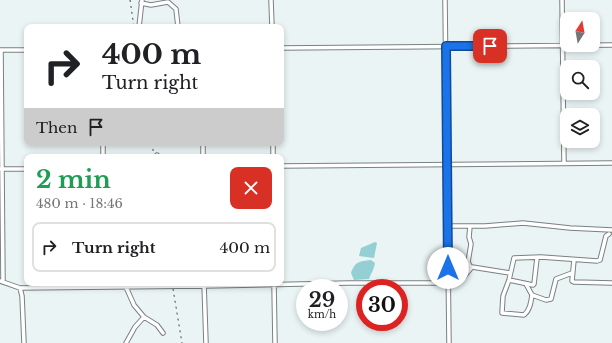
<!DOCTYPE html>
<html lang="en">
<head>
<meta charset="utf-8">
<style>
	body { margin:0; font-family:"Libre Baskerville",serif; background:#f2f2f2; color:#202124; height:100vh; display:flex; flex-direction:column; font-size:15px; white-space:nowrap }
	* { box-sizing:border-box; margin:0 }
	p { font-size:13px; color:#757577 }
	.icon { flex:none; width:22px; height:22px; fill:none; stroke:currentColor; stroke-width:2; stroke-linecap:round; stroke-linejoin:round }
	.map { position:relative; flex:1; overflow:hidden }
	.drawer { position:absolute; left:24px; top:154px; width:260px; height:132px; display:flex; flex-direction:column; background:#fff; border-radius:8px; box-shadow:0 2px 6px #0003 }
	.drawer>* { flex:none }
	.banner { position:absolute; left:24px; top:24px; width:260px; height:122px; border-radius:8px; box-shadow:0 2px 6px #0003; background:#fff; color:#202124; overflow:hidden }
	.needle { width:26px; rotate:11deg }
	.tools { position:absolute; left:560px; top:12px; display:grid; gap:8px }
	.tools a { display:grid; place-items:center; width:40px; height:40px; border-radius:8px; background:#fff; box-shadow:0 2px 6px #0003; font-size:20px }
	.speed { position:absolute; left:296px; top:279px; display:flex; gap:8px; font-size:20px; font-weight:700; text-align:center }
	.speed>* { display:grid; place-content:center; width:52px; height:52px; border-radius:50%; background:#fff; box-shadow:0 2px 6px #0003; line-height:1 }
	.speed small { font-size:10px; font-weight:400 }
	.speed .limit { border:6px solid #d22; background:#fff; color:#111 }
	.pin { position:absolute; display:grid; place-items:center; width:34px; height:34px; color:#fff; margin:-17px; border-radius:8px; box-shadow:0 2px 6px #0006 }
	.me { position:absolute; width:44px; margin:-22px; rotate:0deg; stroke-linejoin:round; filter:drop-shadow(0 0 3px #0008) }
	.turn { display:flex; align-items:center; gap:14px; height:84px; padding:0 12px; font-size:18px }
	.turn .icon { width:52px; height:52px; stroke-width:2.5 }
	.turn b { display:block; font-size:28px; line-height:34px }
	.then { display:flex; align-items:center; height:38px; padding:0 12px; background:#0003; gap:8px; font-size:15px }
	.round { display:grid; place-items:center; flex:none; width:42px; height:42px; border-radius:8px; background:#f2f2f2 }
	.overview { display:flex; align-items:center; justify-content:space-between; height:68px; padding:0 12px }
	h1 { font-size:24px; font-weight:700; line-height:30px; color:#1e9e55 }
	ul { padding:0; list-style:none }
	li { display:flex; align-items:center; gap:12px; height:50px; margin:0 8px 6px; padding:0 4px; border:2px solid #e0e0e0; border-radius:8px }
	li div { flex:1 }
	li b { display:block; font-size:15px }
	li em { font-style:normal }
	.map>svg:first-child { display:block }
	.green { fill:#93cfd3 }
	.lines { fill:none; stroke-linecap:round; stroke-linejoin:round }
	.street-casing { stroke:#798181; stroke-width:5.5 }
	.street { stroke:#fff; stroke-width:3.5 }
	.rail { stroke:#424646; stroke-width:1; stroke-dasharray:2 4; stroke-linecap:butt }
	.route-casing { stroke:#114b97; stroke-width:10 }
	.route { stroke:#1a73e8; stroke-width:7 }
</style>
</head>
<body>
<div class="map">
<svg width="612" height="343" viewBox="0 0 612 343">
	<rect width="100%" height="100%" fill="#eaf4f4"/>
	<path class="green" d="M375,242L377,243L374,258L359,256L361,248Z
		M371,260L375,263C374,270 371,273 369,279L354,280L351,273C355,262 359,261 371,260Z"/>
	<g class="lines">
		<defs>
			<path id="street" d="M271,0L272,27
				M445,0L449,343
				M562,0L564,163
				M141,3L151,5L168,2L176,9L178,27
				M139,27L142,0
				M281,48L612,45
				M0,50H27
				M1,50L3,282
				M103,143V157
				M203,143V157
				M273,143V157
				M157,155V157
				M281,166L612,163
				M1,169H27
				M448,226H485L523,223L570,228L612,230
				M470,226L469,237L471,244L468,262L471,268
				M574,260L572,281L574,282L612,283
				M572,273L556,279L551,299L546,300L532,295C531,302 530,310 524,315L502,313L503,296L509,280L514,258L541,257L597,261L600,260L606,236L609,234
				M509,280L533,285L534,284L537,258
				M0,281L20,288L204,286L349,283H454L461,280L472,267L510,273
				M204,283L206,343
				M274,284L275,343
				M526,284L532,295
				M126,287L134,305L144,317L135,327L126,343
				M20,288L22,296L24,343
				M144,317L157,325L163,333"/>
		</defs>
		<use href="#street" class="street-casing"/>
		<use href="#street" class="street"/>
		<path class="rail" d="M130,0L134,27
			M152,143L154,157
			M172,283L182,343"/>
	</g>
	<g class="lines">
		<defs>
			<path id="route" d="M448,268L446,46H490"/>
		</defs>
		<use href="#route" class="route-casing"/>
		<use href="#route" class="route"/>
	</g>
</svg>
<div class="tools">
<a><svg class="needle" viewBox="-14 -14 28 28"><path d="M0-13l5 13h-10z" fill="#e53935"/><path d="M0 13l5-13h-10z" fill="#757577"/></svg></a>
<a><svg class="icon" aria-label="search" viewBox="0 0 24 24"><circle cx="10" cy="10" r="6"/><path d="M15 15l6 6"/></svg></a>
<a><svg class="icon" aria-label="layers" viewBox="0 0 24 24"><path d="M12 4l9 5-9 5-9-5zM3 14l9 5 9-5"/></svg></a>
</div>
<div class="speed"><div>29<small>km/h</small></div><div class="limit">30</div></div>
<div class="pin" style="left:490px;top:46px;background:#d93025"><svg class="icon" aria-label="arrive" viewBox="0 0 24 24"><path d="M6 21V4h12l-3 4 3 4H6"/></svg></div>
<svg class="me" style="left:448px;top:268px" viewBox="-20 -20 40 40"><circle r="19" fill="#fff"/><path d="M0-13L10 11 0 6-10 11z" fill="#1a73e8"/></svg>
<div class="banner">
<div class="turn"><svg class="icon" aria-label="right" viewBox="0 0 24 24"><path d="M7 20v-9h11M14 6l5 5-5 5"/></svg><div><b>400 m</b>Turn right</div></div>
<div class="then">Then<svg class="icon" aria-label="arrive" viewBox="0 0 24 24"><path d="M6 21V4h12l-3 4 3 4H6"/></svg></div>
</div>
<section class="drawer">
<div class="overview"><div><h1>2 min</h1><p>480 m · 18:46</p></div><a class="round" style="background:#d93025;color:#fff"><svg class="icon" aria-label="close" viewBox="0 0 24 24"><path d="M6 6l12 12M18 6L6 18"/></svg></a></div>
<ul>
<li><svg class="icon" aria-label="right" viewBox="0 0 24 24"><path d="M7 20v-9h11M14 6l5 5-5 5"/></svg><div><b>Turn right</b></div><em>400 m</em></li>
</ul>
</section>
</div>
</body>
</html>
